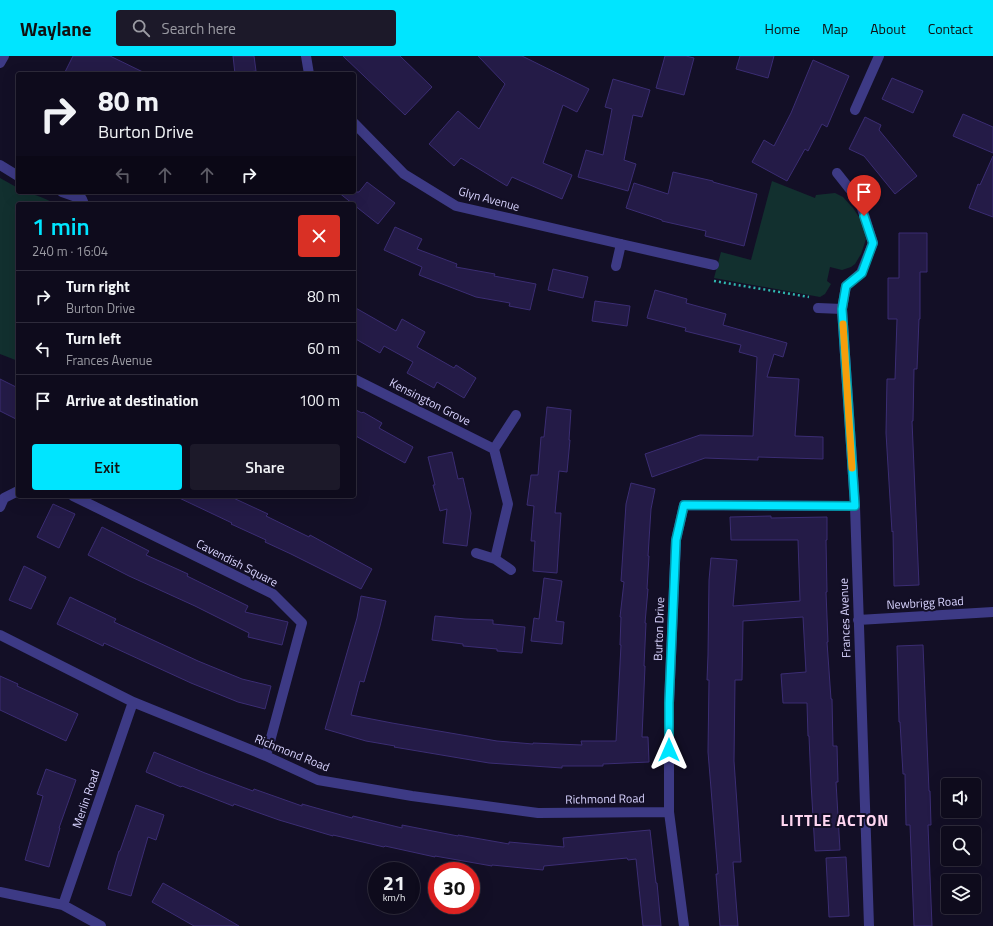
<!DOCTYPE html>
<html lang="en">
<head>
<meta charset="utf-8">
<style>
	body { margin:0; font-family:"Titillium Web",sans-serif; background:#1c1929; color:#f1f3f6; height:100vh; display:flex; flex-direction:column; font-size:15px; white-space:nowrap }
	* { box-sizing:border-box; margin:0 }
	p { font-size:13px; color:#9b9ba3 }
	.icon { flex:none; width:22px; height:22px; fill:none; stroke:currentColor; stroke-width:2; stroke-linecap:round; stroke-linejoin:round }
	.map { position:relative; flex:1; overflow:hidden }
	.side { position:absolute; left:16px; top:146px; width:340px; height:296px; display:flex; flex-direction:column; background:#0e0b1c; border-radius:4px; box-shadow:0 4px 16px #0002,0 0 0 1px #2e2b3b }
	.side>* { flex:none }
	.top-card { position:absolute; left:16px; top:16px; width:340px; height:122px; border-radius:4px; box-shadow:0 4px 16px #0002,0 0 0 1px #2e2b3b; background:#0e0b1c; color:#f1f3f6; overflow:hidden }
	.controls { position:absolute; left:941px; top:722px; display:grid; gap:8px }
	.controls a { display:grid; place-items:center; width:40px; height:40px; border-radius:4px; background:#0e0b1c; box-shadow:0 4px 16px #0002,0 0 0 1px #2e2b3b; font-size:20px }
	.speed { position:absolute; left:368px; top:806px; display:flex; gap:8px; font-size:20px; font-weight:700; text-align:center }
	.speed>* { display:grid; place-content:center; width:52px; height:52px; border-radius:50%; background:#0e0b1c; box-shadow:0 4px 16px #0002,0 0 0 1px #2e2b3b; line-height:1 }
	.speed small { font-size:10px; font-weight:400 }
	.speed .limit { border:6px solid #d22; background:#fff; color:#111 }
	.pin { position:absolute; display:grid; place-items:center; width:34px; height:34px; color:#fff; margin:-41px -17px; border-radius:50% 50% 50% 0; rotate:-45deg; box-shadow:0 0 4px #0007 }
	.pin .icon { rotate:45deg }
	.me { position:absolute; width:44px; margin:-22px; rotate:0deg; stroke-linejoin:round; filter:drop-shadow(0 0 3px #0008) }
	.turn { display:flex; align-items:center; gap:14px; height:84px; padding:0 16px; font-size:18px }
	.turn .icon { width:52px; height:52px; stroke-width:2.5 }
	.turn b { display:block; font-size:28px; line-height:34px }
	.lanes { display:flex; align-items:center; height:38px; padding:0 16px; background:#0003; justify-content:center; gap:20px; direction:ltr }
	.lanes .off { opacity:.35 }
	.round { display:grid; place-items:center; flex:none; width:42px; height:42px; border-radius:4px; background:#1c1929 }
	.headline { display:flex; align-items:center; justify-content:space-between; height:68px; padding:0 16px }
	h1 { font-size:24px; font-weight:600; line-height:30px; color:#00e5ff }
	.button { display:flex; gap:8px; margin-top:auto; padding:8px 16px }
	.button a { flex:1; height:46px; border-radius:4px; background:#00e5ff; color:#111; font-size:16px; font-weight:600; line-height:46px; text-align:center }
	.button a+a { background:#1c1929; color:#f1f3f6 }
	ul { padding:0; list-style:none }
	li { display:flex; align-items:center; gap:12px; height:52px; padding:0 16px; border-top:1px solid #2e2b3b }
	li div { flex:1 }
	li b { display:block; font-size:15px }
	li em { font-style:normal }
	header { display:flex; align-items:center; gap:24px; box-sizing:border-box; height:56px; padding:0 20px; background:#00e5ff; color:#111 }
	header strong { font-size:19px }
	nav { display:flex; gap:22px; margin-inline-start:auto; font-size:14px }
	.search { width:280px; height:36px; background:#1c1929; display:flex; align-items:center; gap:10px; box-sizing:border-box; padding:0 14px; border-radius:4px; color:#9b9ba3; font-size:15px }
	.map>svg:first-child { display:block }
	.green { fill:#12302f }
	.building { fill:#241b47; stroke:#3b2d73 }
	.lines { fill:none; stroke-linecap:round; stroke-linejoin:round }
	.path { stroke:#2fb8b0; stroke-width:2.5; stroke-dasharray:2 3; stroke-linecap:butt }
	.minor { stroke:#3d3a85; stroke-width:10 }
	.route-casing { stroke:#0095a6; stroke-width:10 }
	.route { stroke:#00e5ff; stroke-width:7 }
	.slow { stroke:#f59e0b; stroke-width:7 }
	.labels { text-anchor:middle; stroke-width:4; stroke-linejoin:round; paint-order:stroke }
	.street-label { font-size:12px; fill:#d9d4ff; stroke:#130f26 }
	.district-label { font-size:16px; font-weight:bold; letter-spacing:1px; fill:#ffd6f0; stroke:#130f26 }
</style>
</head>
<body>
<header>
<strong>Waylane</strong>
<div class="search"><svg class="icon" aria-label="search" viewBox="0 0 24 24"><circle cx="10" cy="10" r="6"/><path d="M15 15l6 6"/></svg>Search here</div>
<nav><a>Home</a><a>Map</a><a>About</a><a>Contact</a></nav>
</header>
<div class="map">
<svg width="993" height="870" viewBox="0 0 993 870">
	<rect width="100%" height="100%" fill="#130f26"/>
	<path class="green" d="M0,122L18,132V136C32,136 43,142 56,148H18V305L0,298Z
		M772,125L815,142L816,139L835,137L843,141L853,152L863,167L866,183L861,198L855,208L851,211L842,214L830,211L827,225L831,228L825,238L820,241L714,222L721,196L751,204Z"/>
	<path class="building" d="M73,0H110L147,18H64Z
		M233,0H254L256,15L235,18Z
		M343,0H400L432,31L405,59Z
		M478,0H522L589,33L577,56L563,49L543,107L572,119L562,143L512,121L507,130L461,102L454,110L429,88L458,55L479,73L505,28Z
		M665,0H686L694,2L684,39L656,32Z
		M740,0H774L768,22L736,13Z
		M813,4L849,20L827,71L822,68L808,95L805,93L787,125L752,106L764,84L774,90L791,57Z
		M892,22L923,35L913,57L882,43Z
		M613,23L650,34L642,61L633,59L624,104L636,108L628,135L578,121L586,94L603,99L612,53L605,51Z
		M963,58L993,71V97L953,80Z
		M865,61L881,69L879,74L917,120L895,138L864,100L849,93Z
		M993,100V161L969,152L978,128L980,129Z
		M673,116L713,125V126L757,138L744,190L705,180L706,175L662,165V164L626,152L634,127L668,138Z
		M367,126L395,147L378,168L354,149V148H353L338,136H359Z
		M395,171L422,183L417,193L457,208L456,211L495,218L494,220L536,228L530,254L509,250L510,247L476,241L419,219L422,211L384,194Z
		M899,177H927V216H920V263H919L917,313H914L913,365H912L919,529L894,530L893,475L892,476L886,377L887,323H895L897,263H888V222H899Z
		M553,213L588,221L583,242L548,234Z
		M655,234L687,243L686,247L726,258L723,269L787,287L783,301L774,298L767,321L799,323L795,380L823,381V403L758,401V404L705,402L652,421L645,398L700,379L753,380L757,301L739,296L741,289L685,275L686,272L647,262Z
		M595,245L630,250L627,270L592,265Z
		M354,251L396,275L402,263L425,276L417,291L454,312L456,309L476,322L464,342L437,326L434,332L407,317L413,306L384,290L380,297L354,282Z
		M0,323L18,332V364L0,355Z
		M547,351L571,354L569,384H570L567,416L559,415L555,457H561L557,517L533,515L535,485H531L534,450L527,449L531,419H538L541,381H544Z
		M354,353L362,357L363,356L382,367L379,372L413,391L405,407L354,379Z
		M452,396L458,423L463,422L471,457L467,490L443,487L447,453L440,455L433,429H435L428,401Z
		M631,427L655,433L651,453L648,500H649L647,533H648L645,567H646L644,610H645L642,681H648L649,706L603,708V710H562V712L489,707L394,691L395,690L366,685L325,673L357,562L361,540L386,545L380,570L364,626L360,625L351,659L392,667L497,685L533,688V687L582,689L581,685H616L621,589H620L621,561H620L624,526L621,525L626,448Z
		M175,440H229L268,458L266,460L309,481L310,479L372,513L361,533L291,498L265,486L266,484L231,468L232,467Z
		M53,448L75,458L59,492L37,481Z
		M771,460V462L827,461V484H826L827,536H826L828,586H827L831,643H832L833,690H837L838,726H836L840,794L815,795L811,727L809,680H808L807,647H783L781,618L806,616L803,561L743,565L742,624H735L734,705L741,806H733L738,870H720L716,818H718L708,696L709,624H707L708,599L709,524L711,502L737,504L733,550L800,545L798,484H731L730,461Z
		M102,471L149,495L146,499L188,518L187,520L248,550L245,556L288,566L282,589L248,581L249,577L195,550L129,520L88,499Z
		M24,510L46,521L31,553L9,544Z
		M544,522L562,525L556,565L564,566L562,588L531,585L534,562L539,563Z
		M70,541L116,563L114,566L198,605L242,623L271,630L265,653L238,646L191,627L104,587L103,590L57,568Z
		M435,560L465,563L493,564V568L525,571L522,597L497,595V593L463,590V588L432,584Z
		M923,589L929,735H930L931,769H928L932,870H914L910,769H906L905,718H903L900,666H899L897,590Z
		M0,620L18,628L17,630L78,658L66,685L0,654Z
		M154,696L205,717L253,735L254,733L302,750V748L352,762L353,760L402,772V769L458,780V779L509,788V786L564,791L563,782L650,774L656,827H657L661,870H643L636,803L628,804L627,802L544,810L543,814L492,809V810L435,800V801L385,790L384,791L333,779V780L279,764L234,748L233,750L182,730L181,731L146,716Z
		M46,713L76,724L59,772H60L49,811L25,804L43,740L37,738Z
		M136,749L164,759L156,784L148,781L131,840L108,833L119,795H120Z
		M846,801L849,860L829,861L826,802Z
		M163,827L215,856L239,870H194L152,846Z"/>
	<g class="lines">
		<path class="path" d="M714,225L809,241"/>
		<path class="minor" d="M306,0L309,18
			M0,7L4,0
			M855,54L879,0
			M354,67L404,118L456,150L621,188L714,209
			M0,109L18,120
			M837,117L860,146L873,187L861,217L846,230L842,253L855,450L869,870
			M62,136L82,143L84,148
			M616,210L621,188
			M818,252L842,253
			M354,323L494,393L508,448L495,503
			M494,393L516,359
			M73,440L273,538L302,567L266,700
			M0,451L4,442L18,435
			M476,497L495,503L511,514
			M858,564L993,556
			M0,579L133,646L266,700L318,724L412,740L538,757L669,756
			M0,836L63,849L101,870
			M63,849L133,646
			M684,870L669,756V647L676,484L684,449L855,450"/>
	</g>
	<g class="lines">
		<defs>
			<path id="route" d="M669,694V647L676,484L684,449L855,450L842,253L846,230L862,217L873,187L864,160"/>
		</defs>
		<use href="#route" class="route-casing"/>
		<use href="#route" class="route"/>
		<path class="slow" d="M843,268L852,412"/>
	</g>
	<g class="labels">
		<g class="street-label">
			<text transform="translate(489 143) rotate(15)" y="4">Glyn Avenue</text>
			<text transform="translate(430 346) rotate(27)" y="4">Kensington Grove</text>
			<text transform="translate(237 507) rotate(27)" y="4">Cavendish Square</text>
			<text transform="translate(925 547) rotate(-3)" y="4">Newbrigg Road</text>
			<text transform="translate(845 562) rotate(-92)" y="4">Frances Avenue</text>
			<text transform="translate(659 573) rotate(-88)" y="4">Burton Drive</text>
			<text transform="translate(292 697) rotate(22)" y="4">Richmond Road</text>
			<text transform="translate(86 743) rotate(-71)" y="4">Merlin Road</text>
			<text transform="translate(605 743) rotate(-1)" y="4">Richmond Road</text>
		</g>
		<g class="district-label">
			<text x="835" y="770">LITTLE ACTON</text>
		</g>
	</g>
</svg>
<div class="controls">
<a><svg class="icon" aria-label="sound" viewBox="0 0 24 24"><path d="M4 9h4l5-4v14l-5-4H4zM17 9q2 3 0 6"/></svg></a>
<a><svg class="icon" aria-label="search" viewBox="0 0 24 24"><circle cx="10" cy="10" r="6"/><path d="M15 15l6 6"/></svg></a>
<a><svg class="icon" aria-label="layers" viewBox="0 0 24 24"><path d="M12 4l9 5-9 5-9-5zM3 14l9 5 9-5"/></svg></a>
</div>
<div class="speed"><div>21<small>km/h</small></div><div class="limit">30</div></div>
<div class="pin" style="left:864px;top:160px;background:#d93025"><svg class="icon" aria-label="arrive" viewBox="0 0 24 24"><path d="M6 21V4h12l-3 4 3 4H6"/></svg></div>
<svg class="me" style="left:669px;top:694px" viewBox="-20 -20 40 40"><path d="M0-17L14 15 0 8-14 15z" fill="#00e5ff" stroke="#fff" stroke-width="4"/></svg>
<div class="top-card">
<div class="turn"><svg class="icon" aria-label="right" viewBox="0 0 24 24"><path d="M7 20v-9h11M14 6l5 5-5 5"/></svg><div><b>80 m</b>Burton Drive</div></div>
<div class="lanes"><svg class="icon off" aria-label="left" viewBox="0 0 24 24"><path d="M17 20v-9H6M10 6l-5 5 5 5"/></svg><svg class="icon off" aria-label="ahead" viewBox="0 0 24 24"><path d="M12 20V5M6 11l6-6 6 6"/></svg><svg class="icon off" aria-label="ahead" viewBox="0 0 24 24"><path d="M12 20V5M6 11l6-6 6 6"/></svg><svg class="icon" aria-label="right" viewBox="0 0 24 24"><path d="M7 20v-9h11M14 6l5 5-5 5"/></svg></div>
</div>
<section class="side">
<div class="headline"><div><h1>1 min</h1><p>240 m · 16:04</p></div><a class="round" style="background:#d93025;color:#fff"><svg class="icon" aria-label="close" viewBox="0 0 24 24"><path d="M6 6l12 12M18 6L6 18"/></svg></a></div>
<ul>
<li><svg class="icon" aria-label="right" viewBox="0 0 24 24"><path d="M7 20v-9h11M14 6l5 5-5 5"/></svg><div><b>Turn right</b><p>Burton Drive</p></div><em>80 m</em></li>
<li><svg class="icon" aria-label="left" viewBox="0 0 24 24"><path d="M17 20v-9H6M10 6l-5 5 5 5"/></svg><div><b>Turn left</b><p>Frances Avenue</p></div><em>60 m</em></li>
<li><svg class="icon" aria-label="arrive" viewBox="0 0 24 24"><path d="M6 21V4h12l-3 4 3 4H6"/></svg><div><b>Arrive at destination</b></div><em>100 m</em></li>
</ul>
<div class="button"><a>Exit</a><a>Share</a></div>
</section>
</div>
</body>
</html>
